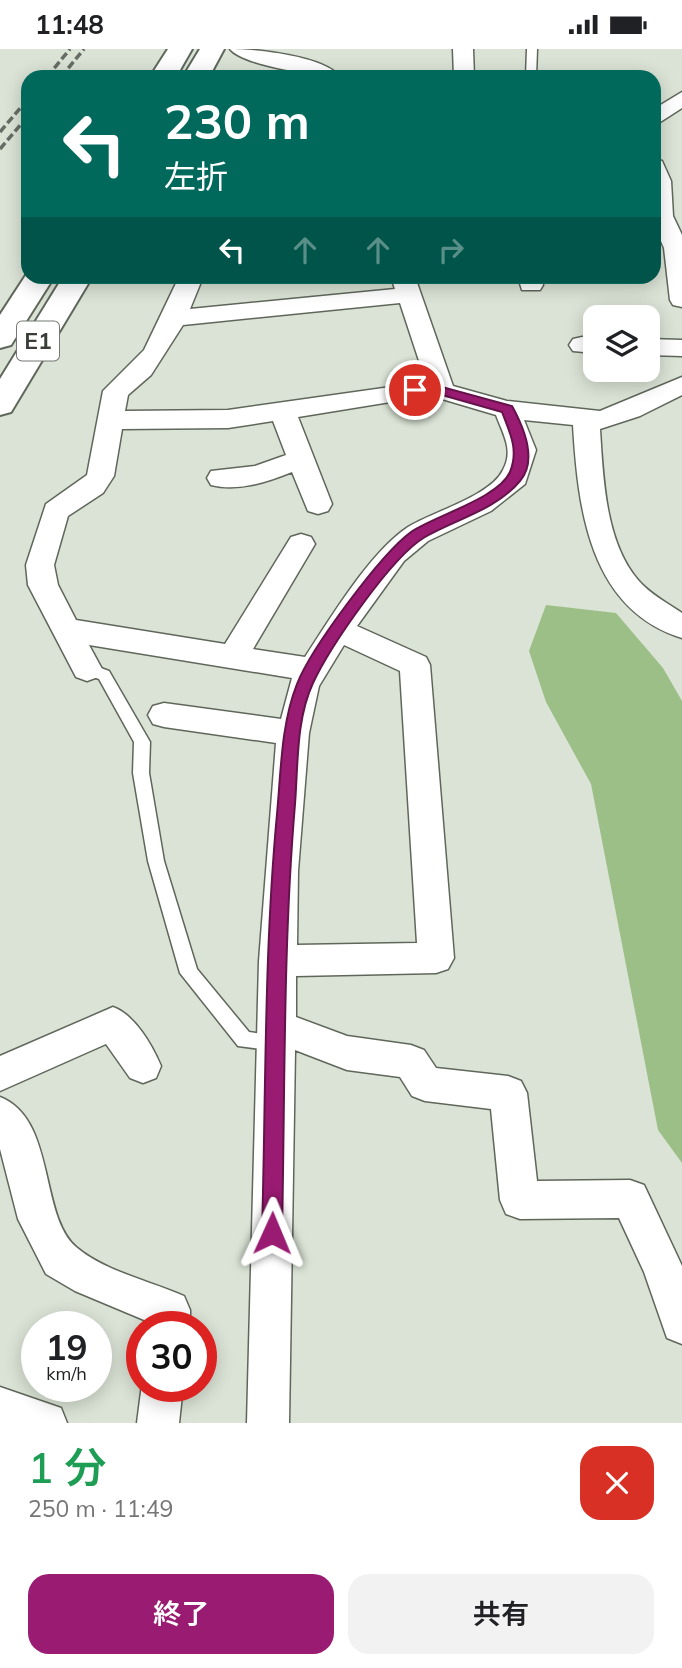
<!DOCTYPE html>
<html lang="ja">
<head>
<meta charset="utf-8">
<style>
	body { margin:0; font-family:Mulish,"Noto Sans JP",sans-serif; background:#f2f2f2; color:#202124; height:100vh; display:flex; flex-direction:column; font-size:26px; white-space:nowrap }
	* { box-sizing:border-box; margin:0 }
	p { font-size:23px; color:#757577 }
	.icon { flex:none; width:38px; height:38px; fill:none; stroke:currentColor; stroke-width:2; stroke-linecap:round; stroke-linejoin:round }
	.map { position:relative; height:1374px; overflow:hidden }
	.panel { display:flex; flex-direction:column; background:#fff; flex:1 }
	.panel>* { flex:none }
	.banner { position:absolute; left:21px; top:21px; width:640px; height:214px; border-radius:21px; box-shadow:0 4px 18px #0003; background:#00695c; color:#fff; overflow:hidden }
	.buttons { position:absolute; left:583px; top:256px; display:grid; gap:14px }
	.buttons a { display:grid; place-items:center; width:77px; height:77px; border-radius:14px; background:#fff; box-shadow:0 4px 18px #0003; font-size:35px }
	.speed { position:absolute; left:21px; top:1262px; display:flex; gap:14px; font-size:35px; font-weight:700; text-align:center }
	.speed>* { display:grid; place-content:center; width:91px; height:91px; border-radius:50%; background:#fff; box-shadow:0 4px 18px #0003; line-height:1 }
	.speed small { font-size:18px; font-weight:400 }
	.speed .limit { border:10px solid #d22; background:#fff; color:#111 }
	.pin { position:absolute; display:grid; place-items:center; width:60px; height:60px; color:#fff; margin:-30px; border:4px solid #fff; border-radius:50%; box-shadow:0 2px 7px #0007 }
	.me { position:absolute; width:77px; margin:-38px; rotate:1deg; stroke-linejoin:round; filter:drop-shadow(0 0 5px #0008) }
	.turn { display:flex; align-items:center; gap:24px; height:147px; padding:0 28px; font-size:32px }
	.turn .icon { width:91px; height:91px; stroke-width:2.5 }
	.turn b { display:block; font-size:49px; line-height:60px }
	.lanes { display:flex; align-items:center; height:66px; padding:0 28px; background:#0003; justify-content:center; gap:35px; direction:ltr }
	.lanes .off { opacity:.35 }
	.round { display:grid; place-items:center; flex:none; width:74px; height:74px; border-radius:21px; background:#f2f2f2 }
	.summary { display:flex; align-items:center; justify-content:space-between; height:119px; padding:0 28px }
	h1 { font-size:42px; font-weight:600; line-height:52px; color:#1e9e55 }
	.cta { display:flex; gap:14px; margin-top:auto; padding:14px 28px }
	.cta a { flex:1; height:80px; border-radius:21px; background:#9a1b72; color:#fff; font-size:28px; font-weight:600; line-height:80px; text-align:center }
	.cta a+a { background:#f2f2f2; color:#202124 }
	.status { display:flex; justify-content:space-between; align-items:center; height:49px; padding:0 35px; background:#fff; direction:ltr }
	.status svg { height:19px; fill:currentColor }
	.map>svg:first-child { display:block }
	.green { fill:#9cbf88 }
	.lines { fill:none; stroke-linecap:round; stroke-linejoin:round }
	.lane-casing { stroke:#5f675b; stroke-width:3 }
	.street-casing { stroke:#5f675b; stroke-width:3 }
	.highway-casing { stroke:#5f675b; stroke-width:4 }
	.lane { fill:#fff; fill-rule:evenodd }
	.street { fill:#fff; fill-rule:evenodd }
	.highway { fill:#fff; fill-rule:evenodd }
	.rail { stroke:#676c64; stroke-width:3.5; stroke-dasharray:8 3.5; stroke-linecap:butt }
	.route { fill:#9a1b72; stroke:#64124a; stroke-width:2 }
	.labels { text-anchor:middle; stroke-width:7; stroke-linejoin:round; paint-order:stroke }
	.shield { fill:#fff; stroke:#757874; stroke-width:2 }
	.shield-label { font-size:23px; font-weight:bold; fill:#3a3e39 }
</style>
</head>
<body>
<div class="status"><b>11:48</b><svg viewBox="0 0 49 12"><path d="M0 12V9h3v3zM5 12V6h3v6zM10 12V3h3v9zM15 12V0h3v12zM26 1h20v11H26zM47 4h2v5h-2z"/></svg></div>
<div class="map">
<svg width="682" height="1374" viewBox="0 0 682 1374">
	<rect width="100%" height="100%" fill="#dae3d5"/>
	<path class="green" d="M546,556L616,564L663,619L682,652V1114L658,1081L591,735L546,653L529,602Z"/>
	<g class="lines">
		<defs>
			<path id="lane" d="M527,0H537L536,28H526Z
				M87,614L109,622L150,693L149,724L164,812L197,920L249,983L282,988L285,994L282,1000L276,1002L238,997L180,924L148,812L133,724L134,693L99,630L82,624L79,620Z"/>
			<path id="street" d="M230,0C255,0 325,7 340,28C319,28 242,16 230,0Z
				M453,0H473L474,28H454Z
				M682,43V59L654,77V60Z
				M654,110L662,112L671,132L673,167L682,186V258L673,256L670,251L664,199L654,176Z
				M179,228H203L190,260L395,240L391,228H415L453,337L507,352L600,362L682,328V346L640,367L600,380C603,427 605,493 638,531C650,545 667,554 682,564V589C589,560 578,459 573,376L524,371L536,401L525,435L491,462L428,492L404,512L357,577L426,608L430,616L454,909L448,920L436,924L296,927V968L347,987L411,996L424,1001L436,1019L508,1027L521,1032L527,1044L537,1132L630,1131L644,1136L682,1217V1295L667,1289L644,1223L619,1169L520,1170L506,1165L500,1151L491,1060L425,1052L412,1047L400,1028L347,1021L295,1001L289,1374H247L259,912L276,694L164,678L153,675L148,666L153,657L164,654L281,670L292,629L89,596L102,620L98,628L87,632L76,628L28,536L26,516L46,455L87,426L103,342L144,301ZM400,254L426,333L228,361L125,362L128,346L151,326L183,276ZM415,349L442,350L496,366C503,385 514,401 503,421C491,447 432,463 408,478C370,503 330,570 305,608L253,600L315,495L311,488L301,485L291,488L225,595L76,571L58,536L54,516L68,467L103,444L114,427L122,380L228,379L273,372L286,406L255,417L211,422L207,429L211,436C238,443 267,433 292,423L308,462L318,465L328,462L332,455L298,368ZM344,596L400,622L417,894L297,896L298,822L309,684L319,637Z
				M518,228H542L543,236L540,241H522Z
				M582,288H595V304L573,302L569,296L573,290Z
				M648,290L682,291V307L648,306Z
				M113,958C135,966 152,996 161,1017L156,1029L143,1034L130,1029L106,995L0,1042V1007Z
				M0,1048C56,1070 39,1166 76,1198C104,1222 150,1232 184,1247L190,1261V1278H148L149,1273L75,1242L46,1225L18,1170L0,1100Z
				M142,1335L183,1337L179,1374H137Z
				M0,1338L61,1359L67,1374H0Z"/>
			<path id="highway" d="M168,0H192L176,28H150Z
				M200,0H224L209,28H183Z
				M28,223V228H54L11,296L0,299V266Z
				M63,228H92L11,363L0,366V330Z"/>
		</defs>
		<use href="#lane" class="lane-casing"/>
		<use href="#street" class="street-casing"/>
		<use href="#highway" class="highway-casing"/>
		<use href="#lane" class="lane"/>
		<use href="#street" class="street"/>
		<use href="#highway" class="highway"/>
		<path class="rail" d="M47,28L70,0
			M61,28L84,0
			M0,83L28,50
			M0,100L28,67"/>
	</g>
	<path class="route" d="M410,338H442L512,357C523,377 538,411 520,432C496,461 456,470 425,488C391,508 330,598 313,634C296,670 298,717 295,755C283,897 285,1041 282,1184L279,1191L272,1194L265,1191L262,1184C266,1045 264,904 277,765C281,723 281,675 297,635C311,599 381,505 411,483C434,467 499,449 510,423C519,401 510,384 502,363L442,346L410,344Z"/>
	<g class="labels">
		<rect class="shield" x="17" y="272.5" width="42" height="39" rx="5"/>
		<g class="shield-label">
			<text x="38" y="300">E1</text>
		</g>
	</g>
</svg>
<div class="buttons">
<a><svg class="icon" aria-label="layers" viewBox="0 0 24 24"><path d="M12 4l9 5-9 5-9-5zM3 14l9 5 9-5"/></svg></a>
</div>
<div class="speed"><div>19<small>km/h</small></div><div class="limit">30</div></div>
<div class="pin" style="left:415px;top:341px;background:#d93025"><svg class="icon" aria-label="arrive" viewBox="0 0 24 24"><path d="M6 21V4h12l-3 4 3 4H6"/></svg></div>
<svg class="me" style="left:272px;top:1184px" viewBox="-20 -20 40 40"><path d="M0-17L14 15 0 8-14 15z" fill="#9a1b72" stroke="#fff" stroke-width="4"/></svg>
<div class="banner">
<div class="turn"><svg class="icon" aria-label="left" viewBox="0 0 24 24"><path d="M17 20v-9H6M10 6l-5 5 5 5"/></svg><div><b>230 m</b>左折</div></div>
<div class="lanes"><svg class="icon" aria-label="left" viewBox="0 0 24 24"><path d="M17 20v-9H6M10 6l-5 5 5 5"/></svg><svg class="icon off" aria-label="ahead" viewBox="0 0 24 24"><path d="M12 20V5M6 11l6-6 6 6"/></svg><svg class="icon off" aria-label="ahead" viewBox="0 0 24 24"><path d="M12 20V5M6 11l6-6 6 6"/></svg><svg class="icon off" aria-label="right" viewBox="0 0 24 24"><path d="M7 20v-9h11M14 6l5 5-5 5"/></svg></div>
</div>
</div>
<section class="panel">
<div class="summary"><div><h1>1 分</h1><p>250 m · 11:49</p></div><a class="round" style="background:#d93025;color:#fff"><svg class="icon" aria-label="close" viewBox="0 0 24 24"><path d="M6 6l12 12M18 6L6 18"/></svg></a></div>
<div class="cta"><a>終了</a><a>共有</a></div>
</section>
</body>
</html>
